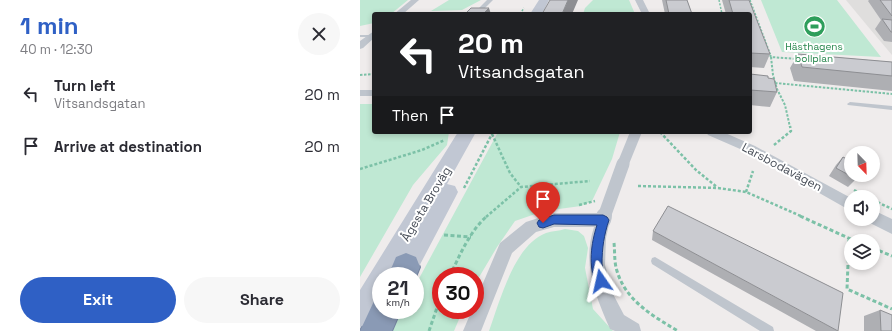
<!DOCTYPE html>
<html lang="en">
<head>
<meta charset="utf-8">
<style>
	body { margin:0; font-family:"Space Grotesk",sans-serif; background:#f7f7f7; color:#2b2b33; height:100vh; display:flex; flex-direction:column; font-size:15px; white-space:nowrap }
	* { box-sizing:border-box; margin:0 }
	p { font-size:13px; color:#7c7c81 }
	.icon { flex:none; width:22px; height:22px; fill:none; stroke:currentColor; stroke-width:2; stroke-linecap:round; stroke-linejoin:round }
	.map { position:relative; flex:1; overflow:hidden }
	.details { display:flex; flex-direction:column; background:#fff; width:360px }
	.details>* { flex:none }
	.banner { position:absolute; left:12px; top:12px; width:380px; height:122px; border-radius:4px; box-shadow:0 2px 6px #0003; background:#202124; color:#fff; overflow:hidden }
	.needle { width:26px; rotate:157deg }
	.buttons { position:absolute; left:484px; top:146px; display:grid; gap:8px }
	.buttons a { display:grid; place-items:center; width:36px; height:36px; border-radius:50%; background:#fff; box-shadow:0 2px 6px #0003; font-size:20px }
	.speed { position:absolute; left:12px; top:267px; display:flex; gap:8px; font-size:20px; font-weight:700; text-align:center }
	.speed>* { display:grid; place-content:center; width:52px; height:52px; border-radius:50%; background:#fff; box-shadow:0 2px 6px #0003; line-height:1 }
	.speed small { font-size:10px; font-weight:400 }
	.speed .limit { border:6px solid #d22; background:#fff; color:#111 }
	.pin { position:absolute; display:grid; place-items:center; width:34px; height:34px; color:#fff; margin:-41px -17px; border-radius:50% 50% 50% 0; rotate:-45deg; box-shadow:0 0 4px #0007 }
	.pin .icon { rotate:45deg }
	.me { position:absolute; width:44px; margin:-22px; rotate:349deg; stroke-linejoin:round; filter:drop-shadow(0 0 3px #0008) }
	.turn { display:flex; align-items:center; gap:14px; height:84px; padding:0 20px; font-size:18px }
	.turn .icon { width:52px; height:52px; stroke-width:2.5 }
	.turn b { display:block; font-size:28px; line-height:34px }
	.then { display:flex; align-items:center; height:38px; padding:0 20px; background:#0003; gap:8px; font-size:15px }
	.round { display:grid; place-items:center; flex:none; width:42px; height:42px; border-radius:21px; background:#f7f7f7 }
	.headline { display:flex; align-items:center; justify-content:space-between; height:68px; padding:0 20px }
	h1 { font-size:24px; font-weight:700; line-height:30px; color:#2f60c5 }
	.button { display:flex; gap:8px; margin-top:auto; padding:8px 20px }
	.button a { flex:1; height:46px; border-radius:24px; background:#2f60c5; color:#fff; font-size:16px; font-weight:700; line-height:46px; text-align:center }
	.button a+a { background:#f7f7f7; color:#2b2b33 }
	ul { padding:0; list-style:none }
	li { display:flex; align-items:center; gap:12px; height:52px; padding:0 20px }
	li div { flex:1 }
	li b { display:block; font-size:15px }
	li em { font-style:normal }
	main { display:flex; flex:1; min-height:0 }
	.map>svg:first-child { display:block }
	.education { fill:#dfdedd }
	.green { fill:#bfe8d3 }
	.lines { fill:none; stroke-linecap:round; stroke-linejoin:round }
	.motorway-casing { stroke:#7585a1; stroke-width:2 }
	.path-far3 { stroke:#7cc1a7; stroke-width:1.5; stroke-dasharray:2 1.5; stroke-linecap:butt }
	.path-far2 { stroke:#7cc1a7; stroke-width:2; stroke-dasharray:2.5 1.5; stroke-linecap:butt }
	.path-far1 { stroke:#7cc1a7; stroke-width:2.5; stroke-dasharray:3 2; stroke-linecap:butt }
	.path { stroke:#7cc1a7; stroke-width:3; stroke-dasharray:4 2.5; stroke-linecap:butt }
	.service { fill:#bfc5cd; fill-rule:evenodd }
	.pedestrian { fill:#bfc5cd; fill-rule:evenodd }
	.minor { fill:#bfc5cd; fill-rule:evenodd }
	.secondary { fill:#c1c7d3; fill-rule:evenodd }
	.motorway { fill:#8a9ab5; fill-rule:evenodd }
	.minor-bridge-far1 { stroke:#bfc5cd; stroke-width:13 }
	.minor-bridge { stroke:#bfc5cd; stroke-width:16 }
	.wall { fill:#aeafb3 }
	.shaded-wall { fill:#8d8e92 }
	.building { fill:#cacbd0; stroke:#8d8e92 }
	.route { fill:#2f60c5; stroke:#1f3e80 }
	.labels { text-anchor:middle; stroke-width:4; stroke-linejoin:round; paint-order:stroke }
	.far-leisure-label { font-size:10px; fill:#27864d; stroke:#fff }
	.street-label { font-size:12px; fill:#474d57; stroke:#fff }
</style>
</head>
<body>
<main>
<section class="details">
<div class="headline"><div><h1>1 min</h1><p>40 m · 12:30</p></div><a class="round"><svg class="icon" aria-label="close" viewBox="0 0 24 24"><path d="M6 6l12 12M18 6L6 18"/></svg></a></div>
<ul>
<li><svg class="icon" aria-label="left" viewBox="0 0 24 24"><path d="M17 20v-9H6M10 6l-5 5 5 5"/></svg><div><b>Turn left</b><p>Vitsandsgatan</p></div><em>20 m</em></li>
<li><svg class="icon" aria-label="arrive" viewBox="0 0 24 24"><path d="M6 21V4h12l-3 4 3 4H6"/></svg><div><b>Arrive at destination</b></div><em>20 m</em></li>
</ul>
<div class="button"><a>Exit</a><a>Share</a></div>
</section>
<div class="map">
<svg width="532" height="331" viewBox="0 0 532 331">
	<rect width="100%" height="100%" fill="#efecec"/>
	<path class="education" d="M486,0H532V55L510,29Z"/>
	<path class="green" d="M0,0H48L31,14H14V23L0,26Z
		M89,0H121L102,10L71,11Z
		M233,0H269L275,14H223L225,8Z
		M401,0H477L521,57L422,52Z
		M0,104H14V132H89L87,145L53,185L0,277Z
		M138,132H260L252,159L232,201L221,206L184,211L155,221L137,247L115,284V276H81V310H103L94,331H31L42,310H55V286Z
		M205,229L218,231L224,236L228,248L225,268L233,309L253,331H129C140,301 154,245 186,233C192,231 199,231 205,229Z"/>
	<g class="lines">
		<defs>
			<path id="motorway" d="M46,253L56,257L60,267L55,279V276H28L36,257Z
				M21,297V310H41L32,331H0L15,299Z"/>
		</defs>
		<use href="#motorway" class="motorway-casing"/>
		<path class="path-far3" d="M359,0L362,14
			M390,0L411,56
			M160,14L164,8"/>
		<path class="path-far2" d="M410,55L411,57L437,59
			M411,57L413,75L417,89L425,105L430,127
			M0,75L14,74
			M415,83L532,94"/>
		<path class="path-far1" d="M300,132L336,170L357,187
			M132,134L150,173L161,187
			M414,145L431,131L430,126
			M0,169L62,150L85,140
			M278,186L358,188L386,192L443,217
			M104,188L133,132
			M494,190L507,197
			M386,192L393,171
			M513,200L532,209
			M219,205L235,201
			M126,217L161,187L230,181"/>
		<path class="path" d="M440,216L495,241
			M84,235L111,237
			M489,239L487,289L532,309
			M254,243C255,252 254,262 257,271C266,301 293,316 318,331
			M513,248L532,256
			M90,276C99,256 110,231 127,216
			M69,331L81,296"/>
		<path class="service" d="M0,35H11L13,36L11,37H0Z
			M490,102L532,106V110L488,105L487,104Z
			M295,257L413,327L414,331H400L292,264L291,261L292,258Z"/>
		<path class="pedestrian" d="M127,0H133L119,14H113Z"/>
		<path class="minor" d="M51,0H59L43,14H34Z
			M275,0H283L290,14H282Z
			M14,31V38L3,48L0,49V41Z
			M0,90H14V96H0Z
			M270,132H282L269,164L268,168L263,169L258,168L257,164Z
			M346,132H363L395,146L491,198V211L387,152L348,135Z
			M513,210L532,219V234L508,222L507,219H513Z
			M194,213H243L248,215L250,220L246,238L245,265L253,294L264,315L279,324L281,331H255L250,329C235,294 222,264 234,227H194L176,232L152,253L121,331H103L112,310H115V302L140,243L166,222Z"/>
		<path class="secondary" d="M179,0H189L182,14H170Z
			M98,132H116L87,184L95,186L98,192L95,198L54,276H21C21,297 23,318 0,327V290Z"/>
		<use href="#motorway" class="motorway"/>
		<path class="minor-bridge-far1" d="M244,217L263,164"/>
		<path class="minor-bridge" d="M243,220L244,216"/>
	</g>
	<path class="wall" d="M302,0H327L332,14H305Z
		M362,0H389L410,54L404,68L390,67V14H366Z
		M509,0H532V42L524,41L515,29L521,20L508,1Z
		M438,54L532,62V91L434,81L430,68Z
		M390,74L408,78L417,92L410,107L390,105Z
		M483,157L496,179L488,187L469,176L476,165Z
		M293,231L478,331H456L292,240Z
		M520,310L532,331H504V316Z"/>
	<path class="shaded-wall" d="M208,0H218L212,14H202Z
		M129,8L131,14H123Z"/>
	<path class="building" d="M190,0H208L202,14H182Z
		M306,0H327L332,14H309Z
		M369,0H389L410,54L390,53V14H373Z
		M520,0H532V16Z
		M111,8H129L123,14H105Z
		M522,19L532,20V32H531Z
		M438,54L532,62V76L442,67Z
		M390,74L408,76V78L414,79L417,92L390,90Z
		M483,157L491,161V175H499L496,179L476,168Z
		M308,206L483,293L478,331L293,231Z
		M520,310L532,315V331H521Z"/>
	<path class="route" d="M194,215H243L247,217L249,220C244,235 242,248 242,264C243,271 248,278 245,285L241,287L236,285C228,265 231,244 237,225L194,224L183,228L179,227L177,223L179,220Z"/>
	<defs>
		<symbol id="stadium-disc" viewBox="-11 -11 22 22"><circle r="9.5" fill="#2e9e5b" stroke="#fff"/><path d="M0-5a6.5 5 0 1 0 0 10a6.5 5 0 1 0 0-10ZM-3.5-1.8h7v3.6h-7Z" fill="#fff"/></symbol>
	</defs>
	<g fill-rule="evenodd">
		<use href="#stadium-disc" x="442" y="14" width="25" height="25"/>
	</g>
	<g class="labels">
		<g class="far-leisure-label">
			<text x="454" y="50">Hästhagens<tspan x="454" dy="12">bollplan</tspan></text>
		</g>
		<g class="street-label">
			<text transform="translate(422 167) rotate(28)" y="4">Larsbodavägen</text>
			<text transform="translate(66 204) rotate(-59)" y="4">Ågesta Broväg</text>
		</g>
	</g>
</svg>
<div class="buttons">
<a><svg class="needle" viewBox="-14 -14 28 28"><path d="M0-13l5 13h-10z" fill="#e53935"/><path d="M0 13l5-13h-10z" fill="#7c7c81"/></svg></a>
<a><svg class="icon" aria-label="sound" viewBox="0 0 24 24"><path d="M4 9h4l5-4v14l-5-4H4zM17 9q2 3 0 6"/></svg></a>
<a><svg class="icon" aria-label="layers" viewBox="0 0 24 24"><path d="M12 4l9 5-9 5-9-5zM3 14l9 5 9-5"/></svg></a>
</div>
<div class="speed"><div>21<small>km/h</small></div><div class="limit">30</div></div>
<div class="pin" style="left:183px;top:223px;background:#d93025"><svg class="icon" aria-label="arrive" viewBox="0 0 24 24"><path d="M6 21V4h12l-3 4 3 4H6"/></svg></div>
<svg class="me" style="left:241px;top:281px" viewBox="-20 -20 40 40"><path d="M0-17L14 15 0 8-14 15z" fill="#2f60c5" stroke="#fff" stroke-width="4"/></svg>
<div class="banner">
<div class="turn"><svg class="icon" aria-label="left" viewBox="0 0 24 24"><path d="M17 20v-9H6M10 6l-5 5 5 5"/></svg><div><b>20 m</b>Vitsandsgatan</div></div>
<div class="then">Then<svg class="icon" aria-label="arrive" viewBox="0 0 24 24"><path d="M6 21V4h12l-3 4 3 4H6"/></svg></div>
</div>
</div>
</main>
</body>
</html>
